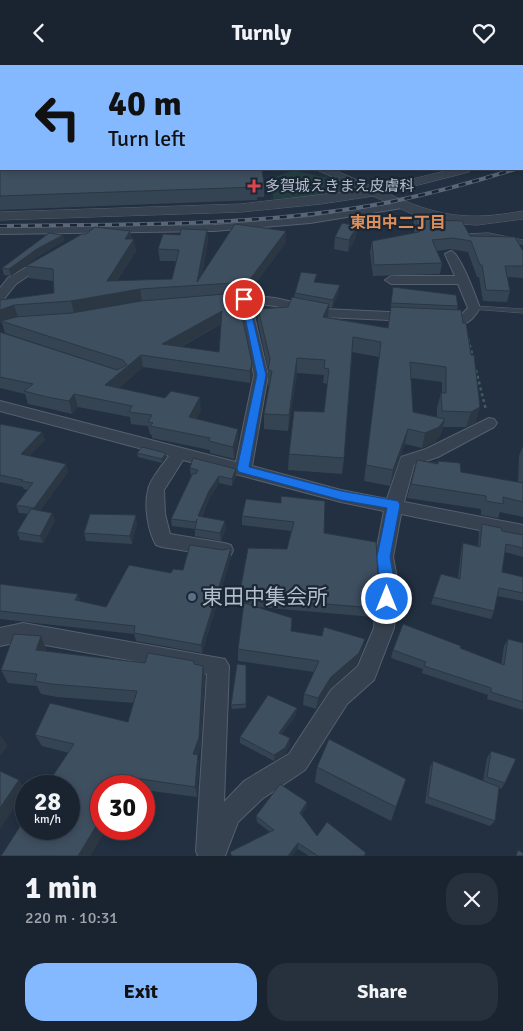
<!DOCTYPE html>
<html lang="en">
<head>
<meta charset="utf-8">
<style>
	body { margin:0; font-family:Signika,"Noto Sans JP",sans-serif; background:#27303d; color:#f1f3f6; height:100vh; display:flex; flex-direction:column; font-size:19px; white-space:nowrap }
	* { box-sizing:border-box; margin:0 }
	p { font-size:16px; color:#9fa4ab }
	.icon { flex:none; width:28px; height:28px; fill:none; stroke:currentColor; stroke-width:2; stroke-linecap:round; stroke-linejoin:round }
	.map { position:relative; height:791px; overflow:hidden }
	.details { display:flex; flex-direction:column; background:#1a2431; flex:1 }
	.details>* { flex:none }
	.hud { position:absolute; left:0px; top:0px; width:524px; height:105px; box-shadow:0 2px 8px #0003,0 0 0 1px #38414d; background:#84b8ff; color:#111; overflow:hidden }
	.speed { position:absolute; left:15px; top:710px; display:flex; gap:10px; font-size:25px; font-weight:700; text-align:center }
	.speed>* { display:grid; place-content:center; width:65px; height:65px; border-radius:50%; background:#1a2431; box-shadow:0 2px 8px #0003,0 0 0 1px #38414d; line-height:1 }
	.speed small { font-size:12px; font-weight:400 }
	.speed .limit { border:8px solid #d22; background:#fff; color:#111 }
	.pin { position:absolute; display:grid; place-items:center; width:42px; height:42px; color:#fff; margin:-21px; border:2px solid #fff; border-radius:50%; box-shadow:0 1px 5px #0007 }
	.me { position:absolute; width:55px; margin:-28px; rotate:0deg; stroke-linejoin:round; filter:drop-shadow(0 0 4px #0008) }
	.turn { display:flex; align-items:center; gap:18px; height:105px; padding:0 25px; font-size:22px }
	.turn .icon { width:65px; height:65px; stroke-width:2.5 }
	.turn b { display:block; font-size:35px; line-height:42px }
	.round { display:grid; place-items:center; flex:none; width:52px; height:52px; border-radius:20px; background:#27303d }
	.headline { display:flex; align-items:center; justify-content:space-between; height:85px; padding:0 25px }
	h1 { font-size:30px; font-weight:700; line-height:38px }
	.primary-button { display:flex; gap:10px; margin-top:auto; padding:10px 25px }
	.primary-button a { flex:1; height:58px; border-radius:20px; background:#84b8ff; color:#111; font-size:20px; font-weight:700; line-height:58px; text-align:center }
	.primary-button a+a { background:#27303d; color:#f1f3f6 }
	header { display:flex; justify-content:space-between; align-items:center; height:65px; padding:0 25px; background:#1a2431; font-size:22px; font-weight:700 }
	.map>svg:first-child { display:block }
	.green { fill:#243f42 }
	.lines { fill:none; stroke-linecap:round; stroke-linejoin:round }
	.service-casing { stroke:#55606e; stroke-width:1 }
	.minor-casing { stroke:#55606e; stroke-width:2 }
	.tertiary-casing { stroke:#55606e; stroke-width:1 }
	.path { stroke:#425c5e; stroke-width:2.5; stroke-dasharray:3 3; stroke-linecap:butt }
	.service { fill:#374250; fill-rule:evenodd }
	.minor { fill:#374250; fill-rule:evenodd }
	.tertiary { fill:#374250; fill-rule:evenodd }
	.rail-casing { stroke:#586678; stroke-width:4 }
	.rail { stroke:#1c2735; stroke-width:2.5; stroke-dasharray:7; stroke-linecap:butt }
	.wall { fill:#354453; fill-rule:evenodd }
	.shaded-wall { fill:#2b3743 }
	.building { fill:#3e4f60; stroke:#2b3743; fill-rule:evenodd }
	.route { fill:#1a73e8; stroke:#114b97 }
	.health-dot { fill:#e0444e; stroke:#1c2735; stroke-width:2 }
	.service-dot { fill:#5c6f8a; stroke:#1c2735; stroke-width:2 }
	.labels { text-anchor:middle; stroke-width:4.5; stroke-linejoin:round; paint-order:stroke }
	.far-poi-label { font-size:15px; fill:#b3bdcb; stroke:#1c2735; text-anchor:start }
	.far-neighbourhood-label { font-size:16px; font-weight:bold; fill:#de8f5b; stroke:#1c2735 }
	.near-poi-label { font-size:21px; fill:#b3bdcb; stroke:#1c2735; text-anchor:start }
</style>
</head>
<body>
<header><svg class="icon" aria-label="back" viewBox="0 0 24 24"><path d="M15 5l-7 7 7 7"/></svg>Turnly<svg class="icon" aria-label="heart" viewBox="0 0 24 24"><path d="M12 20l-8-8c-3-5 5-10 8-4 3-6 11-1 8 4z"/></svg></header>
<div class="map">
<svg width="523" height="791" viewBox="0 0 523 791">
	<rect width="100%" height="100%" fill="#223041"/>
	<path class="green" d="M293,105L336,115L349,123L338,128L273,134V113Z"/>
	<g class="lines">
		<defs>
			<path id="service" d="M489,168L523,175V179L489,172L469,173L466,171L469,169Z
				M474,241L523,244V248L472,244V242Z"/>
			<path id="minor" d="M314,0H330V1H314Z
				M522,13H523V17H522Z
				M0,63L1,64V69H0Z
				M404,137L409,140L408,142L310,158L214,166L0,169V163L214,160L310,152Z
				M451,186C460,188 476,232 480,243C477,248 471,256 466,258C459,261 439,259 435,254L441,250L460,251L468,243L458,219H391L385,215L391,211H455L445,189Z
				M46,191L50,192V196L16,219L4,234L0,235V223L8,213Z
				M244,230L275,233L324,244L411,248L417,252L411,256L324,252L275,241L251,238L268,310L252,401L341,425L387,434L401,392L426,384L489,353L494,354L497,358L494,362L438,392L414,400L404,437L523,460V474L401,449L393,492L398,519L394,563L374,615L347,639L305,705L262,734L238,757L225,791H198L196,786L207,609L23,576L0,581V563L23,558L225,594L229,601L224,737L244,716L289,689L331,625L358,601L374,563L378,519L375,492L384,446L341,437L183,395L164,425L165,449L170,469L224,478L231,480L233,485L231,490L224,492L162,482L156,480C148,466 144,441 148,425C150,414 162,401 169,391L0,346V336L236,397L254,310L239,238L218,240L212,236L218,232Z"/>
			<path id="tertiary" d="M522,75H523V81H522Z
				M315,104H332L376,123L453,104H471L469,107L387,128C438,152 468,156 523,146V154L477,160L442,158L412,149L373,131L321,139L241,147L0,155V147L241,139L361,125Z"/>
		</defs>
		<use href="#service" class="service-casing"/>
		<use href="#minor" class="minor-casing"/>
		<use href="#tertiary" class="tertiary-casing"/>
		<path class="path" d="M468,274L473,292
			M476,305L486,345"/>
		<use href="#service" class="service"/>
		<use href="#minor" class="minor"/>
		<use href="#tertiary" class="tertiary"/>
		<defs>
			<path id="rail" d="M0,161C130,159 262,162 390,137C433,128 474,117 515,104"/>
		</defs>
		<use href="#rail" class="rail-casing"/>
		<use href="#rail" class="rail"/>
	</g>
	<path class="wall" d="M0,0L315,1H1V63H0V18H1H0Z
		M331,0H351L349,1H336Z
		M418,0H523V10L522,1H441L438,0L422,1Z
		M0,93L264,119V132H257V135L0,145Z
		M415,151L431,155L470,171L523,186V213L507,212L510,226L507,237L483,236L479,212H477L468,187L450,184L437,186L442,198L440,209L373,211L370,187L372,176L415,168L413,161Z
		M357,161L356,172L348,187L334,184L335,172Z
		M207,165L208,176L202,210L286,166V177L248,229H237L252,298V310L250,318L143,302L119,323L201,345L196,354L238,377L234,394L210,388V385L152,373V370L150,369L148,361L131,359L130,352L78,342L72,349L51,344L28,339L25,329L0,323V267L117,305H118L5,268L2,258H0V235L54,228L53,216L29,213L26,201L86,169L130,166L132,174L136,186L117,216L172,214L176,196H160L158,184L180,170ZM221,259L219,287L181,282Z
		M63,170L64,176L39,191L11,211L4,210L2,203Z
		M316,217L339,227L332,243L329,242L328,252L388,263L393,222L458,241L457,244L476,357L466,362H443L441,369L435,377L422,383L405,379L390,421L364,416L379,292L352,287L344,393L342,409L288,405L289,389L324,347L328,319L323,318L324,310L297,308L288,366L264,364V349L269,321H268V304L258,258V244L288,242L294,232L295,228ZM411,313L442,317V328H441L437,343V352L413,347Z
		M0,359L42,367L45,375L29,391L66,399L68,407L40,446L52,448L55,456L43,478L20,475L17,467L28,449L19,448L16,440L28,425L24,424L23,422L0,417Z
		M523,381V452L500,447L498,453L481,450V444L407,433L417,395L438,398V396L461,407L518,417L519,391Z
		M137,388H166V392L162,398L138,392Z
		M190,403L236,411L232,421L219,418L209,434L202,452L226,463L221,476L195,471V464L172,461L171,454L191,411Z
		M246,434L324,468L375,543L373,552L258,542L291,566L362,586L356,600L330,624L316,644L303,640L304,629L314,607L238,596V584L244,541H239V532L287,484L291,466L242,460V451Z
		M137,458L132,479L86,476L84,468Z
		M482,459L502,466L523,470V492L505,487L502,507L523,512V536L497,531L494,546L491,554L431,539L441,509L458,513L461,486L463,478L478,481L479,467Z
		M231,492L202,588L136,576L134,569L0,554V519L106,542L171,508L183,505Z
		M41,571L46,584V586L145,598L194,596L195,599L203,601L205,613L200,685L198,692L199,701L197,732L144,725V721H101V764H106L90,791H1L69,688L42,681L35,670L128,657L134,638L57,632L41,629L37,621L8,618L1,605Z
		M508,574L523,578V645L487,634L488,630L422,608L423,604L391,593L393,585L460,583L501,600L504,581Z
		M246,600V643L232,644L231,640Z
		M297,643L296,650L282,669L290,680L285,689L274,696L240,678V672Z
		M491,686L505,718L501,724L499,723L495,756L490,761L425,738L430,702L433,696L483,716L487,693Z
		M317,702L396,742L391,756L315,717Z
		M307,737L306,743L302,750L317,771L365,791H309L298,784L292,791H231L230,787L270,767L257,757L256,751Z"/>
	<path class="shaded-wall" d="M428,0H438L435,1H428Z
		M357,161L356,172L348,187L349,175Z
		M207,165L208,176L200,220L197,217Z
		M130,166L132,177L125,174Z
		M286,166V177L248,229V217Z
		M63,170L64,176L39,191L11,211L9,204L37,184Z
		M134,174L136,186L109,228L107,216Z
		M340,220L339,227L332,243L333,235Z
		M140,224L142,236L74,248L71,236Z
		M329,239L328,254L323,252Z
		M14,240L18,252L1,256L2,258H0V245Z
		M222,246V258L164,291L162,279Z
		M141,290L143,302L108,332L105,320Z
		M297,293V308L288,366L289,350Z
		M252,298V310L250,318V306Z
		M74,329L78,342L72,349L69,336Z
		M200,332L201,345L190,365L189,352Z
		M480,342L476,357L466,362L471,347Z
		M445,354L441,369L435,377L422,383L425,368Z
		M238,364V377L234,394L233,382Z
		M408,364L405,379L390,421L393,405Z
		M42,367L45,375L24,397L21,389Z
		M166,388V392L162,398V394Z
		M66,399L68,407L37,451L34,443Z
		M236,404V411L232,421V414Z
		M219,411V418L209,434L199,458L198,451L209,426Z
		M52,448L55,456L43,478L40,471Z
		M136,450L137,458L132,479L130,471Z
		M225,456L226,463L221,476L220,468Z
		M231,483V492L202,588L201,580Z
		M78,529L81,538L75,535Z
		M41,571L46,584L42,598L36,585Z
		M365,574L362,586L356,600L330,624L316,644L318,633L331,612Z
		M203,601L205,613L200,685L198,692L199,701L197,732L195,722L193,689Z
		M297,643L296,650L278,674L279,668Z
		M0,671H1L8,681L0,691Z
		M290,673V680L285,689L274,696V690Z
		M127,712L130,721H121Z
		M19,715L26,725L0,764V743Z
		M307,737L306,743L300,754V748Z
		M101,753V764H106L90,791H78Z
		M298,778V784L292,791H288Z"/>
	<path class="building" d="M0,0H314L315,1H1V56H0L1,25H0V18H1V12H0Z
		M497,0H523V4L522,1H503Z
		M0,93H1V104H262L264,119H257V122L0,131Z
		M415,151H431V155L462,156L470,171L515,172L523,186V201H505L510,226L486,225L482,200H480L471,176L452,173L432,175L442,198L374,200L372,176L419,167Z
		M342,158L357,161L349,175L335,172Z
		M235,159L286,166L248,217L140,224L71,236L14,240L0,245V235L54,228L53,204L26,201L82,169H86L95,162L130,166L125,174H134L107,216L172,214L179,185L158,184L163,169L180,170L181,164L207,165L197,217Z
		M49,168L63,170L37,184L9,204L2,203Z
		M301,207L317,209L314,217L340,220L333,235L295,228Z
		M393,222L456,230L458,241L391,238Z
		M237,228L252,298L250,306L141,290L105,320L165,333L171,326L200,332L189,352L238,364L233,382L209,376L210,373L150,361L153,358L148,357L152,350L129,347L132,341L74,329L69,336L47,332L24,326L33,319L0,312V267L117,305L127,300L123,295L1,256L16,252L72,248L141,236ZM222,246L219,287L162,279Z
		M292,232L329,239L323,252L388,263L391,242L461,245L463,258H466L471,290H474L480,342L471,347L442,346L441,328H446V302L410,297L413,347L445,354L439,362L425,368L408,364L393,405L366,400L381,277L353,272L344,393L289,389L294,346L324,347L329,304L324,303L325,295L297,293L289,350L264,349L272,306L268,305L270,294L258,244L288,242Z
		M0,359L42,367L21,389L66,399L34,443L16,440L33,418L21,416L23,415L0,410Z
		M142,382L166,388L162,394L137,388Z
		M193,393L236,404L232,414L219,411L209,426L198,451L225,456L220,468L195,464L197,454L196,457L171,454L193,408L196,409L198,405L190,403Z
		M417,395L438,399V396L460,398L461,407L523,418V437L503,432V439L486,436V431L411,419Z
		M281,431L325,436L324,468L376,477L378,510L375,543L239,532L248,483L287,484L294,457L242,451L246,434L281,438Z
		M31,444L52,448L40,471L17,467Z
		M90,449L136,450L130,471L84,468Z
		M482,459L501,463L502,466L523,470V483L506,479L502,507L523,512V528L499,523L494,546L433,532L441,509L460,514L463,478L480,482Z
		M190,480L223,485L231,483L201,580L134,568L135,561L0,546V519L78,529L75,535L106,542L129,500L171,508L173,504L183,505Z
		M244,538L292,553L291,566L322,571L324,562L365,574L359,588L331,612L318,633L304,629L319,596L238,584Z
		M403,559L461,581L460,583L504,600L508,574L523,578V637L491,627V623L424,601L426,597L393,585Z
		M14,569L41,571L36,585L145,598L148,588L194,596V599L203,601L199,673L193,689L198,690L195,722L127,712L121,721H101V753L78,791H1L26,752V764H69V721H46L74,679L35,670L50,638L128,657L137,626L51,619L35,616L37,609L1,605Z
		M237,599L246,600V639L231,640Z
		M268,630L297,643L279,668L290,673L285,683L274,690L240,672Z
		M329,674L406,714L396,742L317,702Z
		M491,686L516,694L505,718L487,712Z
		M433,696L499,722L495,756L428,732Z
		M0,706L19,715L0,743Z
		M280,719L307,737L300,748L317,771L327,757L366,788L364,791H318L298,778L288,791H232L230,787L274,765L256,751Z
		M518,785L523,788V791H516Z"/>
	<path class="route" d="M241,232L248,234L266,310L249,402L341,426L398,436L400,440L390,492L395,520L391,538H382L377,492L387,443L341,435L239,407L237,404L257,310Z"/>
	<path class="health-dot" d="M251.5 113.5h5v5h5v5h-5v5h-5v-5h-5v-5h5z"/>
	<circle class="service-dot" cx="192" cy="532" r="5"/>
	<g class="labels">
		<g class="far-poi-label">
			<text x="265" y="126">多賀城えきまえ皮膚科</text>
		</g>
		<g class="far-neighbourhood-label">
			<text x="398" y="163">東田中二丁目</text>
		</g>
		<g class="near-poi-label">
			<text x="202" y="539">東田中集会所</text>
		</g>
	</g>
</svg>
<div class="speed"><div>28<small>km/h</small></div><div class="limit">30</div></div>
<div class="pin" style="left:244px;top:234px;background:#d93025"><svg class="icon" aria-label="arrive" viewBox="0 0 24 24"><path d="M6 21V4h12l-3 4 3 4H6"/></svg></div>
<svg class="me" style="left:387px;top:534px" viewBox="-20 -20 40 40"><circle r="17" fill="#1a73e8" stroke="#fff" stroke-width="3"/><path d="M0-11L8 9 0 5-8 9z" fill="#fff"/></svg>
<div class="hud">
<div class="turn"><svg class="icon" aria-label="left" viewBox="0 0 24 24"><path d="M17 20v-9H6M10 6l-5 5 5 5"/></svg><div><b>40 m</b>Turn left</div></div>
</div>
</div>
<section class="details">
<div class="headline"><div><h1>1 min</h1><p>220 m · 10:31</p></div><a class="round"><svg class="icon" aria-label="close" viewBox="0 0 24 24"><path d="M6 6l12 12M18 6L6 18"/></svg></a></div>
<div class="primary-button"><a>Exit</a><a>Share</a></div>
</section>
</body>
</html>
